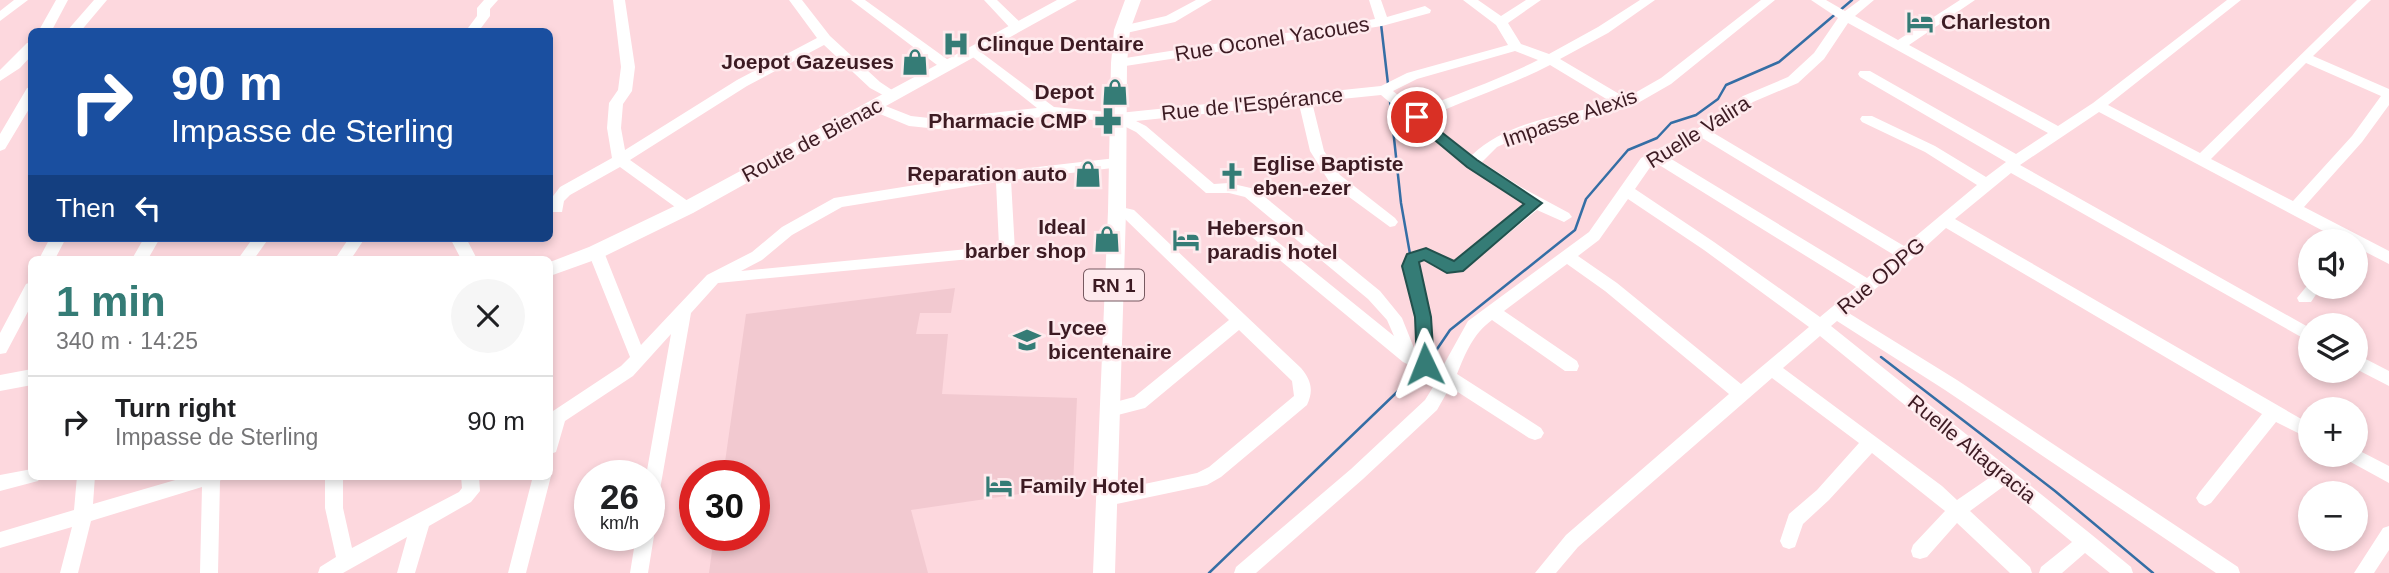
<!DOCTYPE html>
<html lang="en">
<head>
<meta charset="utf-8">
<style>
	body { margin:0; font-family:Arial,sans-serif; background:#f6f6f6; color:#202124; height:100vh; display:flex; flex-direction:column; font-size:26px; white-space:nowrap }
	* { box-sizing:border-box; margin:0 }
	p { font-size:23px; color:#757577 }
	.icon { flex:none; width:38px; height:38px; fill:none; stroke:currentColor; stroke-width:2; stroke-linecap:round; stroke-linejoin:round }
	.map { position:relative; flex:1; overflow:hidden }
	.panel { position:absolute; left:28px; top:256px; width:525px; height:224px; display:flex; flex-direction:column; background:#fff; border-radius:10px; box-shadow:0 4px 10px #0003 }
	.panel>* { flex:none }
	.banner { position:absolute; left:28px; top:28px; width:525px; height:214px; border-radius:10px; box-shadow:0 4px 10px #0003; background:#1a4fa0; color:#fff; overflow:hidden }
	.controls { position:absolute; left:2298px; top:229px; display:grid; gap:14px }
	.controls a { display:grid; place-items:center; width:70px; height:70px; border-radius:50%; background:#fff; box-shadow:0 4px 10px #0003; font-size:35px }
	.speed { position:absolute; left:574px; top:460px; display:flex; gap:14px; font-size:35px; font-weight:700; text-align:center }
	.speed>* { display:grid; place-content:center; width:91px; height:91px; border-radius:50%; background:#fff; box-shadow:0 4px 10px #0003; line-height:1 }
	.speed small { font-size:18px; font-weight:400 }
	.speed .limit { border:10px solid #d22; background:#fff; color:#111 }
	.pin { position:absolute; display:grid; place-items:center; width:60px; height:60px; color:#fff; margin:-30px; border:4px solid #fff; border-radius:50%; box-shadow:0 2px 7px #0007 }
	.me { position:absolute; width:77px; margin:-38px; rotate:358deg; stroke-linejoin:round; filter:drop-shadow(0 0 5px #0008) }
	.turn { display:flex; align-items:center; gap:24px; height:147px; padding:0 28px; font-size:32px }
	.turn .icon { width:91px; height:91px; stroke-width:2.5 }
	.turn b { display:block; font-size:49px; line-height:60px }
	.then { display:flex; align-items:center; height:66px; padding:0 28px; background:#0003; gap:14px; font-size:26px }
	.round { display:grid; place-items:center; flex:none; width:74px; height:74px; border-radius:37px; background:#f6f6f6 }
	.overview { display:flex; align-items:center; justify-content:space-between; height:119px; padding:0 28px }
	h1 { font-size:42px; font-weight:700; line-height:52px; color:#357c76 }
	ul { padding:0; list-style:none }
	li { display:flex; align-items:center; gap:21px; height:91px; padding:0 28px; border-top:2px solid #e0e0e0 }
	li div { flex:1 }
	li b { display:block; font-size:26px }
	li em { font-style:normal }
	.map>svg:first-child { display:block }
	.built { fill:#f2c9d0 }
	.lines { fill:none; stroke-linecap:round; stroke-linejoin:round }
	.stream { stroke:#356ea5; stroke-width:2.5 }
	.minor { fill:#fff; fill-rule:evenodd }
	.major { fill:#fff; fill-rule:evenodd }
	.route { fill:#357c76; stroke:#22514d; stroke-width:2 }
	.labels { text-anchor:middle; stroke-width:5; stroke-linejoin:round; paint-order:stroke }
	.shield { fill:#feeaed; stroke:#775960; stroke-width:2 }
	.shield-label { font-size:19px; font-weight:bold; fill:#3d1b23 }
	.poi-label { font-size:21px; font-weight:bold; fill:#3d1b23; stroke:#feeaed; text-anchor:start }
	.street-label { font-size:21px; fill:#3d1b23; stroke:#feeaed }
</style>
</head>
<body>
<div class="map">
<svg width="2389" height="573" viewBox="0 0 2389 573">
	<rect width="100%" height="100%" fill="#fdd8de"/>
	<path class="built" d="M955,288L951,313H920L916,334H948L942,394L1077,398L1073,486L911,510L928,573H709L714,536H754V476H723L746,314Z"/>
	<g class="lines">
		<path class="stream" d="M1381,24L1388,84
			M1390,101L1401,203L1410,254
			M1881,357L2055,491L2153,573
			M1431,358L1450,330L1575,230L1586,199L1628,150L1657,138L1671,123L1696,115L1718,99L1726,85L1779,62L1852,0
			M1209,573L1422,368"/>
		<path class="minor" d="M14,0H28L0,21V11Z
			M56,0H68L51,32H38Z
			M94,0H107L80,32H66Z
			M484,0H498L490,9V16L478,32H465L477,16V8Z
			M613,0H625L635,67L632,91L623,104L621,128L625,150L737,80L817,38L789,0H802L830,36L880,82L901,96L894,101L870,88L824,45L747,86L630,160L692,204L694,208L692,212H682L620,167L570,195L564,201L562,212H552L550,200L560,187L612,158L607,128L609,103L618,90L621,67Z
			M851,0H865L951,62L953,65L951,68H941Z
			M984,0H997L1022,24V30H1012Z
			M1196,0H1212L1175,22L1122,34L1115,30L1117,27L1166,16Z
			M1369,0H1381L1387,17L1425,6L1431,10L1430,13L1382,26L1119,67L1112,63L1119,59L1375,19Z
			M1463,0H1478L1501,16L1526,0H1541L1508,23L1521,44L1549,54L1598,27L1640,0H1655L1608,33L1560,59L1626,98L1661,78L1761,0H1775L1671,84L1631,107L1519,137L1497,147L1482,162L1521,187L1569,213L1572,217L1564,222L1537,210L1463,271C1447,276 1437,269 1424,260L1419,262L1431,317L1433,361L1443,366L1468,321L1589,232L1641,158L1697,129L1743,96L1788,77L1814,53L1838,18L1811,0H1826L1845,11L1860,0H1874L1855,16L1898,40L1960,0H1975L1909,45L2058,126L2093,103L2227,0H2241L2108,105L2200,153L2357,0H2371L2313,56L2389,89V105L2362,142L2304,207L2389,251V264L2356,247V242H2344L2099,112L2020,165L2310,328V342L2011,173L1955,219L2310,424V439L2276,422L2211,503L2205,506L2199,503L2196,498L2199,493L2262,414L1946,228L1912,259L1847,312L1957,380L2238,567L2240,573H2216L1945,390L1837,321L1831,326L2092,535L2131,567L2133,573H2110L2085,553L2062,573H2039L2041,567L2072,542L2004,486L1970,511L2030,567L2032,573H2010L1957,523L1927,557L1920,559L1913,557L1911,551L1913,545L1945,511L1872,453L1829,500L1803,524L1795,547L1789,549L1783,547L1780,541L1789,514L1817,490L1859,443L1772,378L1578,547L1556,573H1535L1566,535L1729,394L1605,291L1567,264L1504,311L1577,361L1579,366L1577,371H1565L1492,320C1473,334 1466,352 1457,374L1541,428L1544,433L1541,438L1535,440L1529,438L1450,387L1437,410L1363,479L1256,573H1234L1236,567L1351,469L1425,400L1438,379L1403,362L1253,238L1250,234L1253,230H1263L1394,336L1387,320L1368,299L1245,197L1229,193H1206L1136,132L1116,122L1050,116L938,129L909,126L868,109L866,106L873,101L911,116L938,119L1037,108L969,54L967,51L974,47L1054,107L1119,113L1381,86L1407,73L1508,45L1496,25ZM1848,23L2048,133L2016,154L1870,71H1860L1858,74L1860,77L2006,162L1986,177L1935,146L1872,116H1862L1860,119L1862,122L1925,152L1977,185L1904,246L1712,132L1753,102L1798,83L1824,59ZM1515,51L1538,60C1499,80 1457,93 1417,111L1393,91L1417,79ZM2306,63L2381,96L2352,136L2293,201L2211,159ZM1550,65L1613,103C1566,115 1509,120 1472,155L1425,119C1466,99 1510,86 1550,65ZM1381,95L1467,167L1525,203L1455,261H1450L1426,248L1407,254L1402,266L1415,317L1416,353L1402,318L1380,291L1255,189L1229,183L1214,184L1146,126L1136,121L1299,104L1310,151L1330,183L1390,227L1395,226L1398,222L1395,218L1340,175L1324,151L1312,102ZM1702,138L1894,255L1867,278L1668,157ZM1656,163L1856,287L1820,317L1714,242L1635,189L1651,166ZM1628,199L1704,250L1809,327L1741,384L1617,283L1578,256L1599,240ZM1820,336L1992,476L1957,500L1942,486L1783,368Z
			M32,42V55L20,68L0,81V70L27,43Z
			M32,87V104L5,149L0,151V134L27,88Z
			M1116,158L1121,159L1123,163L1121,167L1011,180L1015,251L1012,255L718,283L691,313L655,518L649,520V476H646L671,334L633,376L565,421L556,452L550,454V413L621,366L630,357L588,252L591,248L596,246L604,252L641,345L707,275L752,252L782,227L834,198L1003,171ZM996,182L999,246L741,271L762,260L792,235L842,207Z
			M1117,206L1134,210L1301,368C1311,380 1314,390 1307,405L1221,477L1207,485L1107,506L1101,503L1098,498L1101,493L1197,473L1209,467L1294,396L1292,381L1239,330L1145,408L1110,417L1104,415L1101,410L1104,405L1134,397L1229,320L1124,218L1112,215L1110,211Z
			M50,238H66L55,259H39Z
			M144,238H160L148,259H132Z
			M253,238H269L254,259H238Z
			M349,238H365L351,259H335Z
			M450,238H466L477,259H461Z
			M32,282V304L6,353L0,354V333L26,284Z
			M2310,282V287H2321L2311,302H2299L2297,298Z
			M2356,354L2389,371V386L2356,369Z
			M2356,449L2389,466V483L2347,460L2344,455H2356Z
			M32,469V476H41L38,481L0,491V475Z
			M550,473L551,476L526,573H508L533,476H550Z
			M77,476H95L93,504L189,476H223L220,481L218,573H200L202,487L91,521L78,573H60L72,527L0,548V532L74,510Z
			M325,476H343V508L352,548L459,492L462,488L461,476H479L480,491L471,502L429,526L415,573H397L407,537L343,573H318L320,567L336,557L325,508Z
			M2389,526V550L2374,573H2354L2383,528Z
			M649,529L654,536L648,573H630L636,536H649Z"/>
		<path class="major" d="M1057,0H1077L693,213L603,257L550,276V262L589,247L681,203Z
			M1125,0H1141L1130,30L1127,63L1126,211L1115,573H1093L1108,211L1111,63L1114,30Z
			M32,369V385L0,391V375Z"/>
	</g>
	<path class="route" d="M1417,113L1477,160L1542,203L1463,271L1447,273L1424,260L1419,262L1431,317L1434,364L1431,369H1419L1417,364L1415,317L1402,266L1407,254L1426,248L1454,261L1524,204L1467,167L1412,121V114Z"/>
	<defs>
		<symbol id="hotel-bare" viewBox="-9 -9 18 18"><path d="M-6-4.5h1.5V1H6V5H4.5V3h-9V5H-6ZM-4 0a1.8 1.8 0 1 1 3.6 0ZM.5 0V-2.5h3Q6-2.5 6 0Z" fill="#357c76" stroke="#feeaed" stroke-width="2.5" paint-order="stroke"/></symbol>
		<symbol id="hospital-bare" viewBox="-9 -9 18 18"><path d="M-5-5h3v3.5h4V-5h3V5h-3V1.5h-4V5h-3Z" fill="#357c76" stroke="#feeaed" stroke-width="2.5" paint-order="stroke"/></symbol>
		<symbol id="shop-bare" viewBox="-9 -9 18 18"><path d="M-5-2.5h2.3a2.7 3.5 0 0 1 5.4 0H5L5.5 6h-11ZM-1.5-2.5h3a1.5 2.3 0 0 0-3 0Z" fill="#357c76" stroke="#feeaed" stroke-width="2.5" paint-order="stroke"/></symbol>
		<symbol id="pharmacy-bare" viewBox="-9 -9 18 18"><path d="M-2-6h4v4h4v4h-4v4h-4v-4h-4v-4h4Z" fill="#357c76" stroke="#feeaed" stroke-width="2.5" paint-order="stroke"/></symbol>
		<symbol id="church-bare" viewBox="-9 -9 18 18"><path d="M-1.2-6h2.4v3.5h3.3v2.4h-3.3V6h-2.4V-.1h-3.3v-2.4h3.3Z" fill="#357c76" stroke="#feeaed" stroke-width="2.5" paint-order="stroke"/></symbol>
		<symbol id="university-bare" viewBox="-9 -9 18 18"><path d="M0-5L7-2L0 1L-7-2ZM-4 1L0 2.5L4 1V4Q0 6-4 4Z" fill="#357c76" stroke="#feeaed" stroke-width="2.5" paint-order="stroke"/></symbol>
	</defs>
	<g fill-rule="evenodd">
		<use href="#hotel-bare" x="1901" y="3" width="38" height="38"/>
		<use href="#hospital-bare" x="937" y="25" width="38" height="38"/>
		<use href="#shop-bare" x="896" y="43" width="38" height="38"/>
		<use href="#shop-bare" x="1096" y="73" width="38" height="38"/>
		<use href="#pharmacy-bare" x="1089" y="102" width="38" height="38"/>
		<use href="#shop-bare" x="1069" y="155" width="38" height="38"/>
		<use href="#church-bare" x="1213" y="157" width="38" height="38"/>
		<use href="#shop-bare" x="1088" y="220" width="38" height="38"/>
		<use href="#hotel-bare" x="1167" y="221" width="38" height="38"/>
		<use href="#university-bare" x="1008" y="321" width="38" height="38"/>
		<use href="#hotel-bare" x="980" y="467" width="38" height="38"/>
	</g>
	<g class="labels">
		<rect class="shield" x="1084" y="269.5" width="60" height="31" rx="5"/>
		<g class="shield-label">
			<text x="1114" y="292">RN 1</text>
		</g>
		<g class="poi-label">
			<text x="1941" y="29">Charleston</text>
			<text x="977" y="51">Clinque Dentaire</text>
			<text x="894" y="69" text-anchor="end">Joepot Gazeuses</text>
			<text x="1094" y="99" text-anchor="end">Depot</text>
			<text x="1087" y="128" text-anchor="end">Pharmacie CMP</text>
			<text x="1253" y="171">Eglise Baptiste<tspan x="1253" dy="24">eben-ezer</tspan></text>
			<text x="1067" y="181" text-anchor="end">Reparation auto</text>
			<text x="1086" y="234" text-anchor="end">Ideal<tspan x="1086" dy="24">barber shop</tspan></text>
			<text x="1207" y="235">Heberson<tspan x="1207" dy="24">paradis hotel</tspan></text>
			<text x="1048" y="335">Lycee<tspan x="1048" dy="24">bicentenaire</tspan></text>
			<text x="1020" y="493">Family Hotel</text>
		</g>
		<g class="street-label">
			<text transform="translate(1272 39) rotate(-9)" y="7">Rue Oconel Yacoues</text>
			<text transform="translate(1252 104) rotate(-6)" y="7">Rue de l'Espérance</text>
			<text transform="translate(1570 118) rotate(-19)" y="7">Impasse Alexis</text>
			<text transform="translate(1698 132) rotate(-32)" y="7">Ruelle Valira</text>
			<text transform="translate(812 140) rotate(-28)" y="7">Route de Bienac</text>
			<text transform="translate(1881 276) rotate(-40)" y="7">Rue ODPG</text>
			<text transform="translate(1972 449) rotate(39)" y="7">Ruelle Altagracia</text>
		</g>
	</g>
</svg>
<div class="controls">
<a><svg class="icon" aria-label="sound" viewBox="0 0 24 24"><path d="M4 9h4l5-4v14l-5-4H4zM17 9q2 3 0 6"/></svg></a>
<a><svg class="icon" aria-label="layers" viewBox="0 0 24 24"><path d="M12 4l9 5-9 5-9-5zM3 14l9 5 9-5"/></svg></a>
<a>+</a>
<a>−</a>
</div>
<div class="speed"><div>26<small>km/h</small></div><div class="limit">30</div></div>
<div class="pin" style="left:1417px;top:117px;background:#d93025"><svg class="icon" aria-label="arrive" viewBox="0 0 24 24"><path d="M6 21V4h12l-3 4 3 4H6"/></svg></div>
<svg class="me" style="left:1425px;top:364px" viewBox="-20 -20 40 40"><path d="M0-17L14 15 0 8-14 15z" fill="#357c76" stroke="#fff" stroke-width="4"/></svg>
<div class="banner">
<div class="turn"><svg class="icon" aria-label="right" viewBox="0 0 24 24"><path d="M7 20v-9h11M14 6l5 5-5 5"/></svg><div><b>90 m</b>Impasse de Sterling</div></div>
<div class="then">Then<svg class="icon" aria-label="left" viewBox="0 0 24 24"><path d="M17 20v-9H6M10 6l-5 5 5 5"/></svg></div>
</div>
<section class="panel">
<div class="overview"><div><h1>1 min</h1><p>340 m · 14:25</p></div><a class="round"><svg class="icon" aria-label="close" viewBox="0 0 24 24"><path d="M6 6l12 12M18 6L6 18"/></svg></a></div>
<ul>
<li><svg class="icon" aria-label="right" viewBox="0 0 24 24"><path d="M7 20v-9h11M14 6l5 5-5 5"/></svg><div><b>Turn right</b><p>Impasse de Sterling</p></div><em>90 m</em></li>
</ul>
</section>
</div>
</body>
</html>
